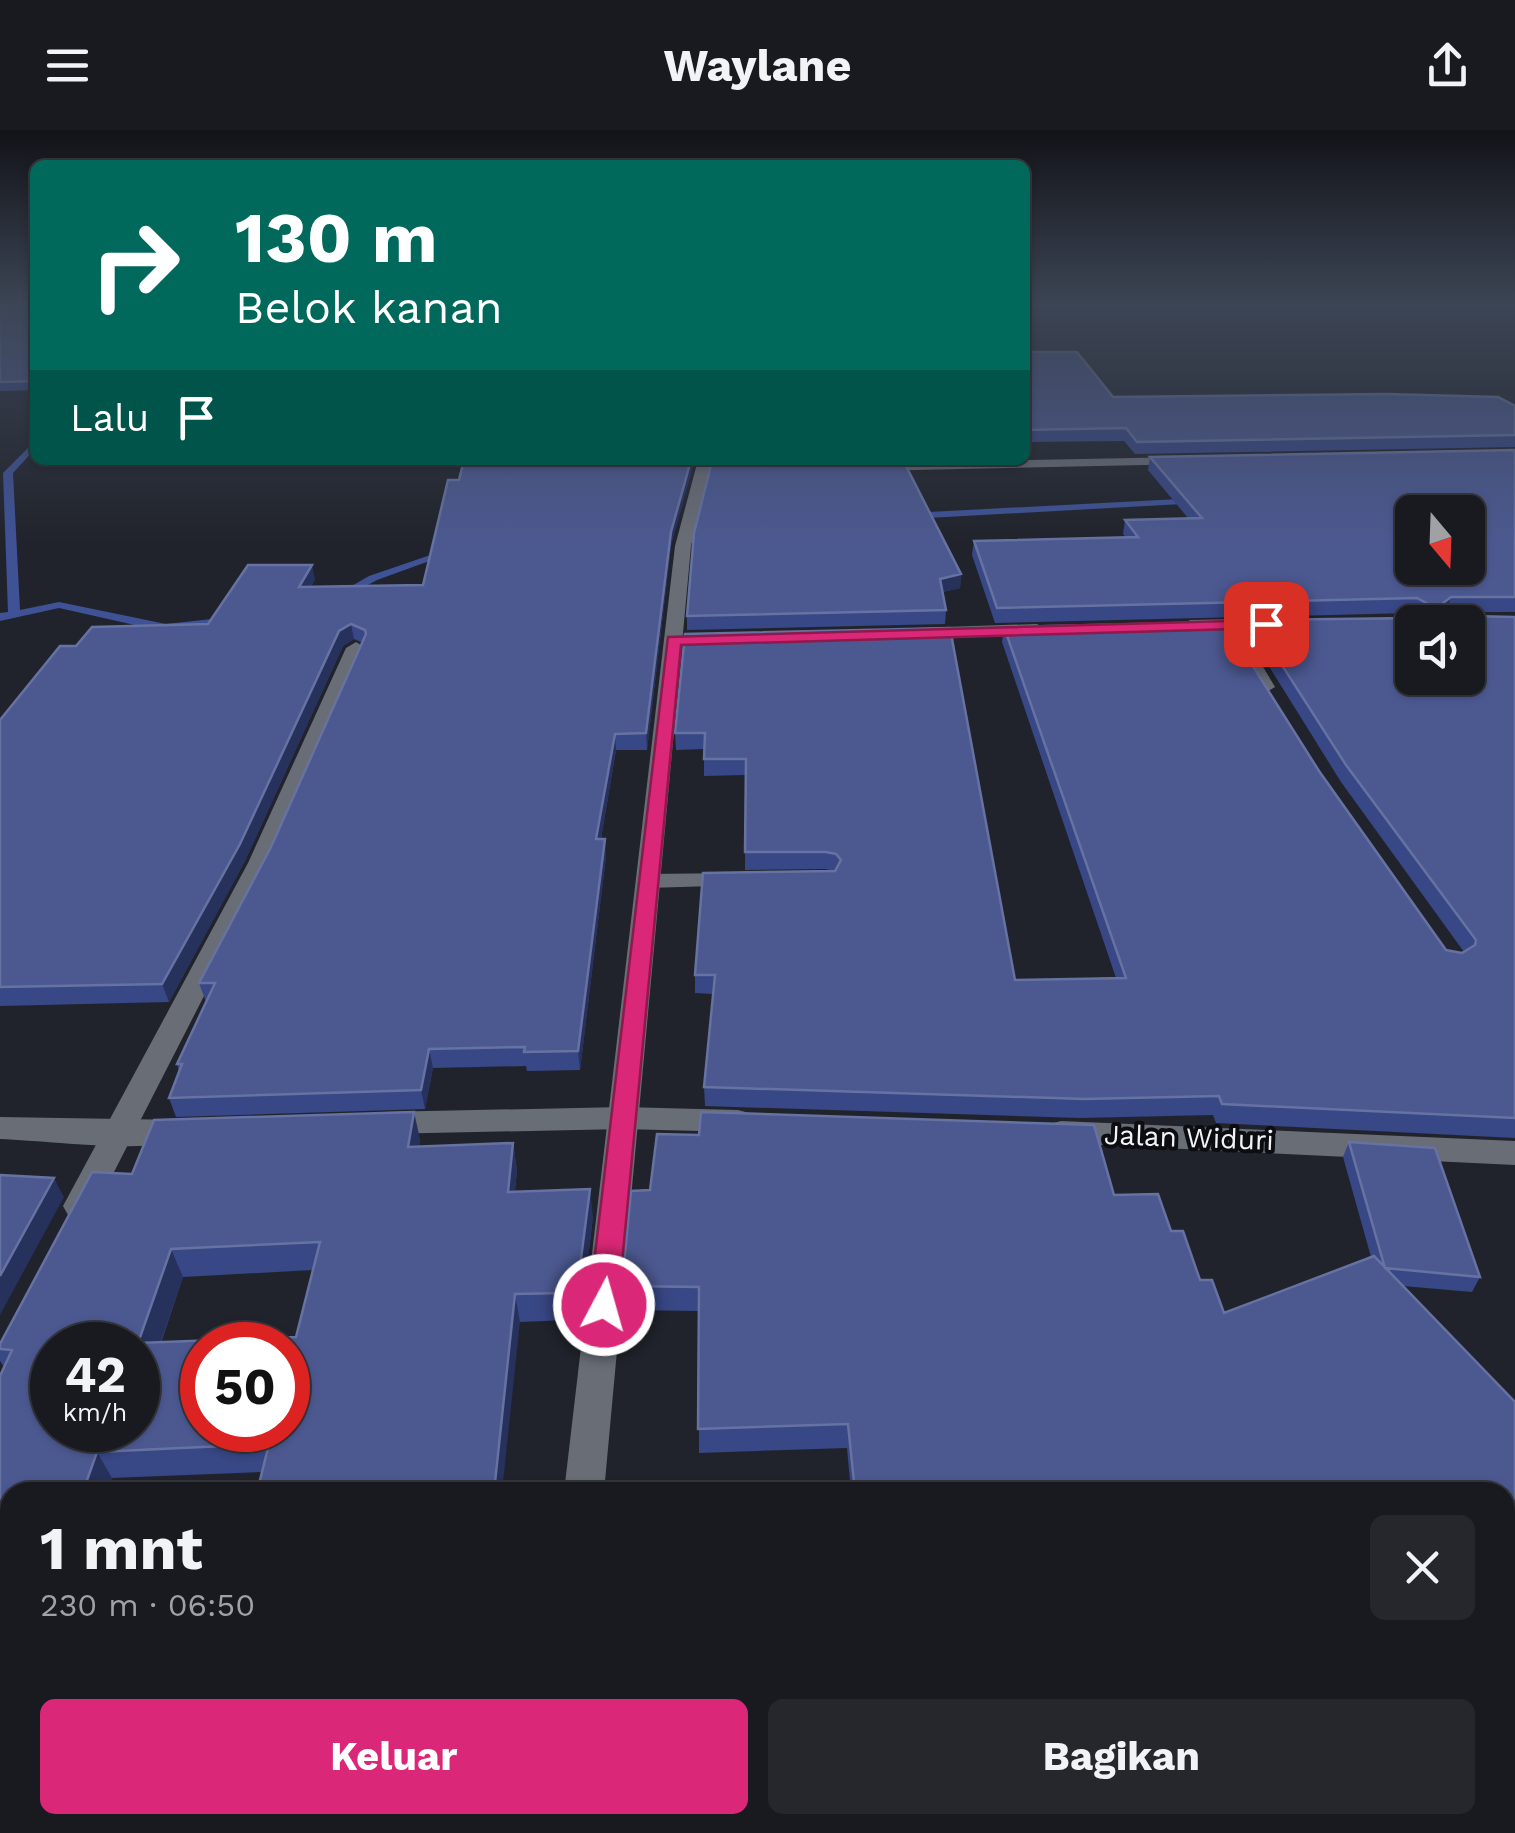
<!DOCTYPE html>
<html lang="id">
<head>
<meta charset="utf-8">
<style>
	body { margin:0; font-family:"Work Sans",sans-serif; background:#25272d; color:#f1f3f6; height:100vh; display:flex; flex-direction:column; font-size:38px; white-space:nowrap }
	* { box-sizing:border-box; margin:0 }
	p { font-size:32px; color:#9fa1a5 }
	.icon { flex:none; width:55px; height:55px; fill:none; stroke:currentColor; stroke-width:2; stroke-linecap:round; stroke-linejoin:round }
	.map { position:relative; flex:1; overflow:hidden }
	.drawer { position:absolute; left:0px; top:1352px; width:1515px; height:352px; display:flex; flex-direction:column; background:#181a20; border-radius:30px 30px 0 0; box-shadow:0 2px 8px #0004,0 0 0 2px #36383e }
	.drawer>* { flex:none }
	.hud { position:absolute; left:30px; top:30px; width:1000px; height:305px; border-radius:15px; box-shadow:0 2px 8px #0004,0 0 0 2px #36383e; background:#00695c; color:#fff; overflow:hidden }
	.needle { width:65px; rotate:161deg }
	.buttons { position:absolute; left:1395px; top:365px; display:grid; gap:20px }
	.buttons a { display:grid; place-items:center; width:90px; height:90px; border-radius:15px; background:#181a20; box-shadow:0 2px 8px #0004,0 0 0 2px #36383e; font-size:50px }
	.speed { position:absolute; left:30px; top:1192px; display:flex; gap:20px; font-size:50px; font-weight:700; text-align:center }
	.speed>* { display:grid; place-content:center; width:130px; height:130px; border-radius:50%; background:#181a20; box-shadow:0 2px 8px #0004,0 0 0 2px #36383e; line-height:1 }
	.speed small { font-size:25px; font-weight:400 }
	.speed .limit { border:15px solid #d22; background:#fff; color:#111 }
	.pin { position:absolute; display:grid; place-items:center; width:85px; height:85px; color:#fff; margin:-42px; border-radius:20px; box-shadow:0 5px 15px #0006 }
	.me { position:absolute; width:110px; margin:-55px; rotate:6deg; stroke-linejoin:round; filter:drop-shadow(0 0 8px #0008) }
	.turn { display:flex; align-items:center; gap:35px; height:210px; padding:0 40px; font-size:45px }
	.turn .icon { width:130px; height:130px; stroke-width:2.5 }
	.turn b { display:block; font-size:70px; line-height:85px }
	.then { display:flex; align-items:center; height:95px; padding:0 40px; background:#0003; gap:20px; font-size:38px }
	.round { display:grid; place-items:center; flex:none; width:105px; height:105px; border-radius:15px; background:#25272d }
	.head { display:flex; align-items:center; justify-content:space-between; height:170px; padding:0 40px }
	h1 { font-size:60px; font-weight:700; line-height:75px }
	.action { display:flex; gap:20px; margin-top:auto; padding:20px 40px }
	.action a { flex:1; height:115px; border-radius:15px; background:#db2777; color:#fff; font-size:40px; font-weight:700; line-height:115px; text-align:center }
	.action a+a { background:#25272d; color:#f1f3f6 }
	header { display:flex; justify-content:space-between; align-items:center; height:130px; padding:0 40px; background:#181a20; font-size:45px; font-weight:700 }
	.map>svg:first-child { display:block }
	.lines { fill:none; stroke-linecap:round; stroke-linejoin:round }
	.stream { fill:#3f5296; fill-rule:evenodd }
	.minor { fill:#696d76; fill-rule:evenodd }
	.tertiary { fill:#696d76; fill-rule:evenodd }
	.secondary { fill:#696d76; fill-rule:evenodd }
	.wall { fill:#384785; fill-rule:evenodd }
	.shaded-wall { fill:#26315c }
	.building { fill:#4c5991; stroke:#6672a1; stroke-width:2.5; fill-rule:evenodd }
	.route { fill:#db2777; stroke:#8e194d; stroke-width:2.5 }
	.labels { text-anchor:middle; stroke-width:8; stroke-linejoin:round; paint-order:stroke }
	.street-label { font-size:28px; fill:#f1f3f8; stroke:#0b0d10 }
</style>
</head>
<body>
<header><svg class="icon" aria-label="menu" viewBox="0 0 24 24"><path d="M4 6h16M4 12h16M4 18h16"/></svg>Waylane<svg class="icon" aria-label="share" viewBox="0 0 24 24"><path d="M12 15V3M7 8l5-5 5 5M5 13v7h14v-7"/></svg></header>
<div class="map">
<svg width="1515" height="1703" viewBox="0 0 1515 1703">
	<rect width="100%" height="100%" fill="#20232b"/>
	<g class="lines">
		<path class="stream" d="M35,311V319L13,343L20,480L59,472L166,494L230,487L236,491L234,493L166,502L59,478L0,491V483L8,482L3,343Z
			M1198,368L1201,369V373L909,389L904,386L909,383Z
			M448,419L457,421L377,450L346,467L336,465L369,446Z"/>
		<path class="minor" d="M1186,327L1193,331L1191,334L869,341L862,337L869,333Z
			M1287,488L1296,494L1294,498L1242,501L1275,557L1265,563L1255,557L1223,501L1190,502L1181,496L1190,490Z
			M1037,494L1046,500L1044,504L915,510L906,504L915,498Z
			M356,512L366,518L272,733L92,1085L80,1089L68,1085L63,1076L248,733L346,518Z
			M737,743L746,745L749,750L746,755L648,758L636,751L648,744Z"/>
		<path class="tertiary" d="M623,977L738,980L749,983L753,991L749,999L738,1002L623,999L381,1004L370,1001L365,993L370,985L381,982Z
			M0,987L183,990L194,993L199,1001L194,1009C144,1024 54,1011 0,1009Z
			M1061,991L1515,1011V1035L1061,1013L1050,1010L1045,1002L1050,994Z"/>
		<path class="secondary" d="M698,330H712L691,416L604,1362H564L675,416Z
			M525,1695H573L572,1703H524Z"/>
	</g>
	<path class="wall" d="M0,175H35V260L0,261Z
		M1025,222L1113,267L1515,276V317L1135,324L1124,311L1025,312Z
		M1515,320V482H1470L1471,486L1515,487V1008L1216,993L1213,985L1080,988L705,976L704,957L713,864L695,863V845L834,741L825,739L745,740V645L704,646V619L676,620L675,603L685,504L1015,850L1116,848L1002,512L1004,497L1319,641L1446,820L1462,823L1464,822L1341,652L1250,506L1253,490L1417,488L1418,486L1412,483L995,493L972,425L974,411L1126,407L1123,404L1125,390L1188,388L1148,340L1150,327Z
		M714,330H824L715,332Z
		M671,416L647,620H616L601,709L606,726L580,940L527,941L526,936L433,938L425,979L176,987L169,968L179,941L177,934L206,872L199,853L271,717L363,513L354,509L343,516L245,731L169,872L0,876V590L76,516L208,494L315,449L311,457L423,455Z
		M961,444L960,458L943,462L946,480L945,494L687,500V486Z
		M420,1009L419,1017L513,1013L517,1040L515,1061L593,1086L582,1180L568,1179V1190L520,1192L262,1342L112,1348L107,1362H10L4,1237L0,1231V1214L132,1044ZM313,1140L296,1207L161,1213L183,1147Z
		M1349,1012L1480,1147L1472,1162L1403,1156L1515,1272V1421L1505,1426V1362H851L847,1318L699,1323V1181L624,1180L622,1156L1114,1065L1171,1101L1200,1150L1224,1183L1371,1127L1343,1027Z"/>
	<path class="shaded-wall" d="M691,330H695L671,416L647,620L646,603L671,402Z
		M312,435L315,449L302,472L299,457Z
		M961,444L960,458L939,463L940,449Z
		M1451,467L1446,482L1433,492L1438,477Z
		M351,494L354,509L343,516L245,731L169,872L162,854L339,501Z
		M615,604L616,620L598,726L596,709Z
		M605,709L606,726L580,940L578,921Z
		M429,919L433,938L425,979L421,960Z
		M414,982L420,1009L414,1044L408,1017Z
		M513,1013L517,1040L512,1089L508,1062Z
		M54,1048L64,1067L0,1185V1146Z
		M590,1059L593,1086L582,1180L578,1152Z
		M171,1119L183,1147L151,1240L138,1213Z
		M565,1152L568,1179V1190L564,1163Z
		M515,1164L520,1192L502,1362H494Z
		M97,1322L112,1348L107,1362H89L85,1356Z
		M1515,1405V1421L1505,1426V1410Z
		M10,1486V1553L0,1577V1508Z
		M469,1695H480L479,1703H468Z"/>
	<path class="building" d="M0,175H35V251L0,252Z
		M1025,222H1077L1113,267L1386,264L1498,267L1515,276V305L1137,312L1126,298L1025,300Z
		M1515,320V467H1451L1438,477L1442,481H1469L1471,486L1515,487V988L1222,974L1219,966L1084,969L704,957L715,845H695L703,743L835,741L841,730L836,724L826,722H745L746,629H704L705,603H675L685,504L950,498L1015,850L1126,848L1004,497L1225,492L1319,641L1446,820L1462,823L1475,815L1476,810L1346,635L1253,490L1417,488L1421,481L1429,479L1428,474L1417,468L997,478L974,411L1138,407L1125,390L1202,388L1150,327ZM1412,382H1468V438H1412ZM1412,492H1468V548H1412Z
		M464,330H691L671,402L646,603L615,604L596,709H605L578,921L524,922L525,917L429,919L421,960L169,968L182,934H177L215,853H199L271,717L366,504L365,500L351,494L339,501L240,714L162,854L0,857V590L60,516H76L92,497L208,494L248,435H312L299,457L423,455L448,350H459Z
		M904,332L961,444L940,449L946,480L687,486L694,403L711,335Z
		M414,982L408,1017L513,1013L508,1062L590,1059L578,1152H565L564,1163L515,1164L494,1362H257L269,1314L97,1322L85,1356H67L65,1362H10V1486L0,1508V1246L12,1220L0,1219V1214L92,1042L132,1044L154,990ZM320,1112L296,1207L138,1213L171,1119ZM52,1215H138V1300H52ZM202,1215H288V1300H202Z
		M701,982L1094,995L1114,1065L1158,1064L1171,1101H1183L1200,1150H1212L1224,1183L1374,1126L1515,1272V1405L1505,1410V1362H855L848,1294L698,1299L699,1157L622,1156L631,1061L650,1060L657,1004L699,1005Z
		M1349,1012L1435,1018L1480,1147L1385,1138Z
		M0,1045L54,1048L0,1146Z
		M14,1695H469L468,1703H11Z
		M680,1695H1343L1346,1703H681Z"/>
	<linearGradient id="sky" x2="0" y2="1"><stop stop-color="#121318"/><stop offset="0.42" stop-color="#3c4555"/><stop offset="1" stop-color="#3c4555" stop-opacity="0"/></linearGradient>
	<rect width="1515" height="414" fill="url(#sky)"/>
	<path class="route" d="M1266,490L1271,491V498L681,515L618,1175L614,1184L604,1187L593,1184L589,1175L668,507Z"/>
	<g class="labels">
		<g class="street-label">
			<text transform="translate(1189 1007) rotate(2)" y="10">Jalan Widuri</text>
		</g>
	</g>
</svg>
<div class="buttons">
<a><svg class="needle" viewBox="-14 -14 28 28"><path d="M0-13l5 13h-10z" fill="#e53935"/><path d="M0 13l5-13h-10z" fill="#9fa1a5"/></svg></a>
<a><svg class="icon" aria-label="sound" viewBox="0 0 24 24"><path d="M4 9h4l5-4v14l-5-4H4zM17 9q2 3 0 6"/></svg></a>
</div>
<div class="speed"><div>42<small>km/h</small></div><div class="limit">50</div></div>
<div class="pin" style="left:1266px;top:494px;background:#d93025"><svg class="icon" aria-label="arrive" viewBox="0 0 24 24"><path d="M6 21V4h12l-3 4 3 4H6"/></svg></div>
<svg class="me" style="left:604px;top:1175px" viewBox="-20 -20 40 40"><circle r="17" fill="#db2777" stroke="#fff" stroke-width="3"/><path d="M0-11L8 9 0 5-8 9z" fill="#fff"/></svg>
<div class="hud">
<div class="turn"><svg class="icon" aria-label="right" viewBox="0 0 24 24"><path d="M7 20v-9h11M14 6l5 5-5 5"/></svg><div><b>130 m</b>Belok kanan</div></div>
<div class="then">Lalu<svg class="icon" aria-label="arrive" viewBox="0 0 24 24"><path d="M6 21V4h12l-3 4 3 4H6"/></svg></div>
</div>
<section class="drawer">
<div class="head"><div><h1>1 mnt</h1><p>230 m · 06:50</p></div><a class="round"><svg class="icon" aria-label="close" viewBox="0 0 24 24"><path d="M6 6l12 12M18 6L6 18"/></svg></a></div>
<div class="action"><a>Keluar</a><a>Bagikan</a></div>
</section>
</div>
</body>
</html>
